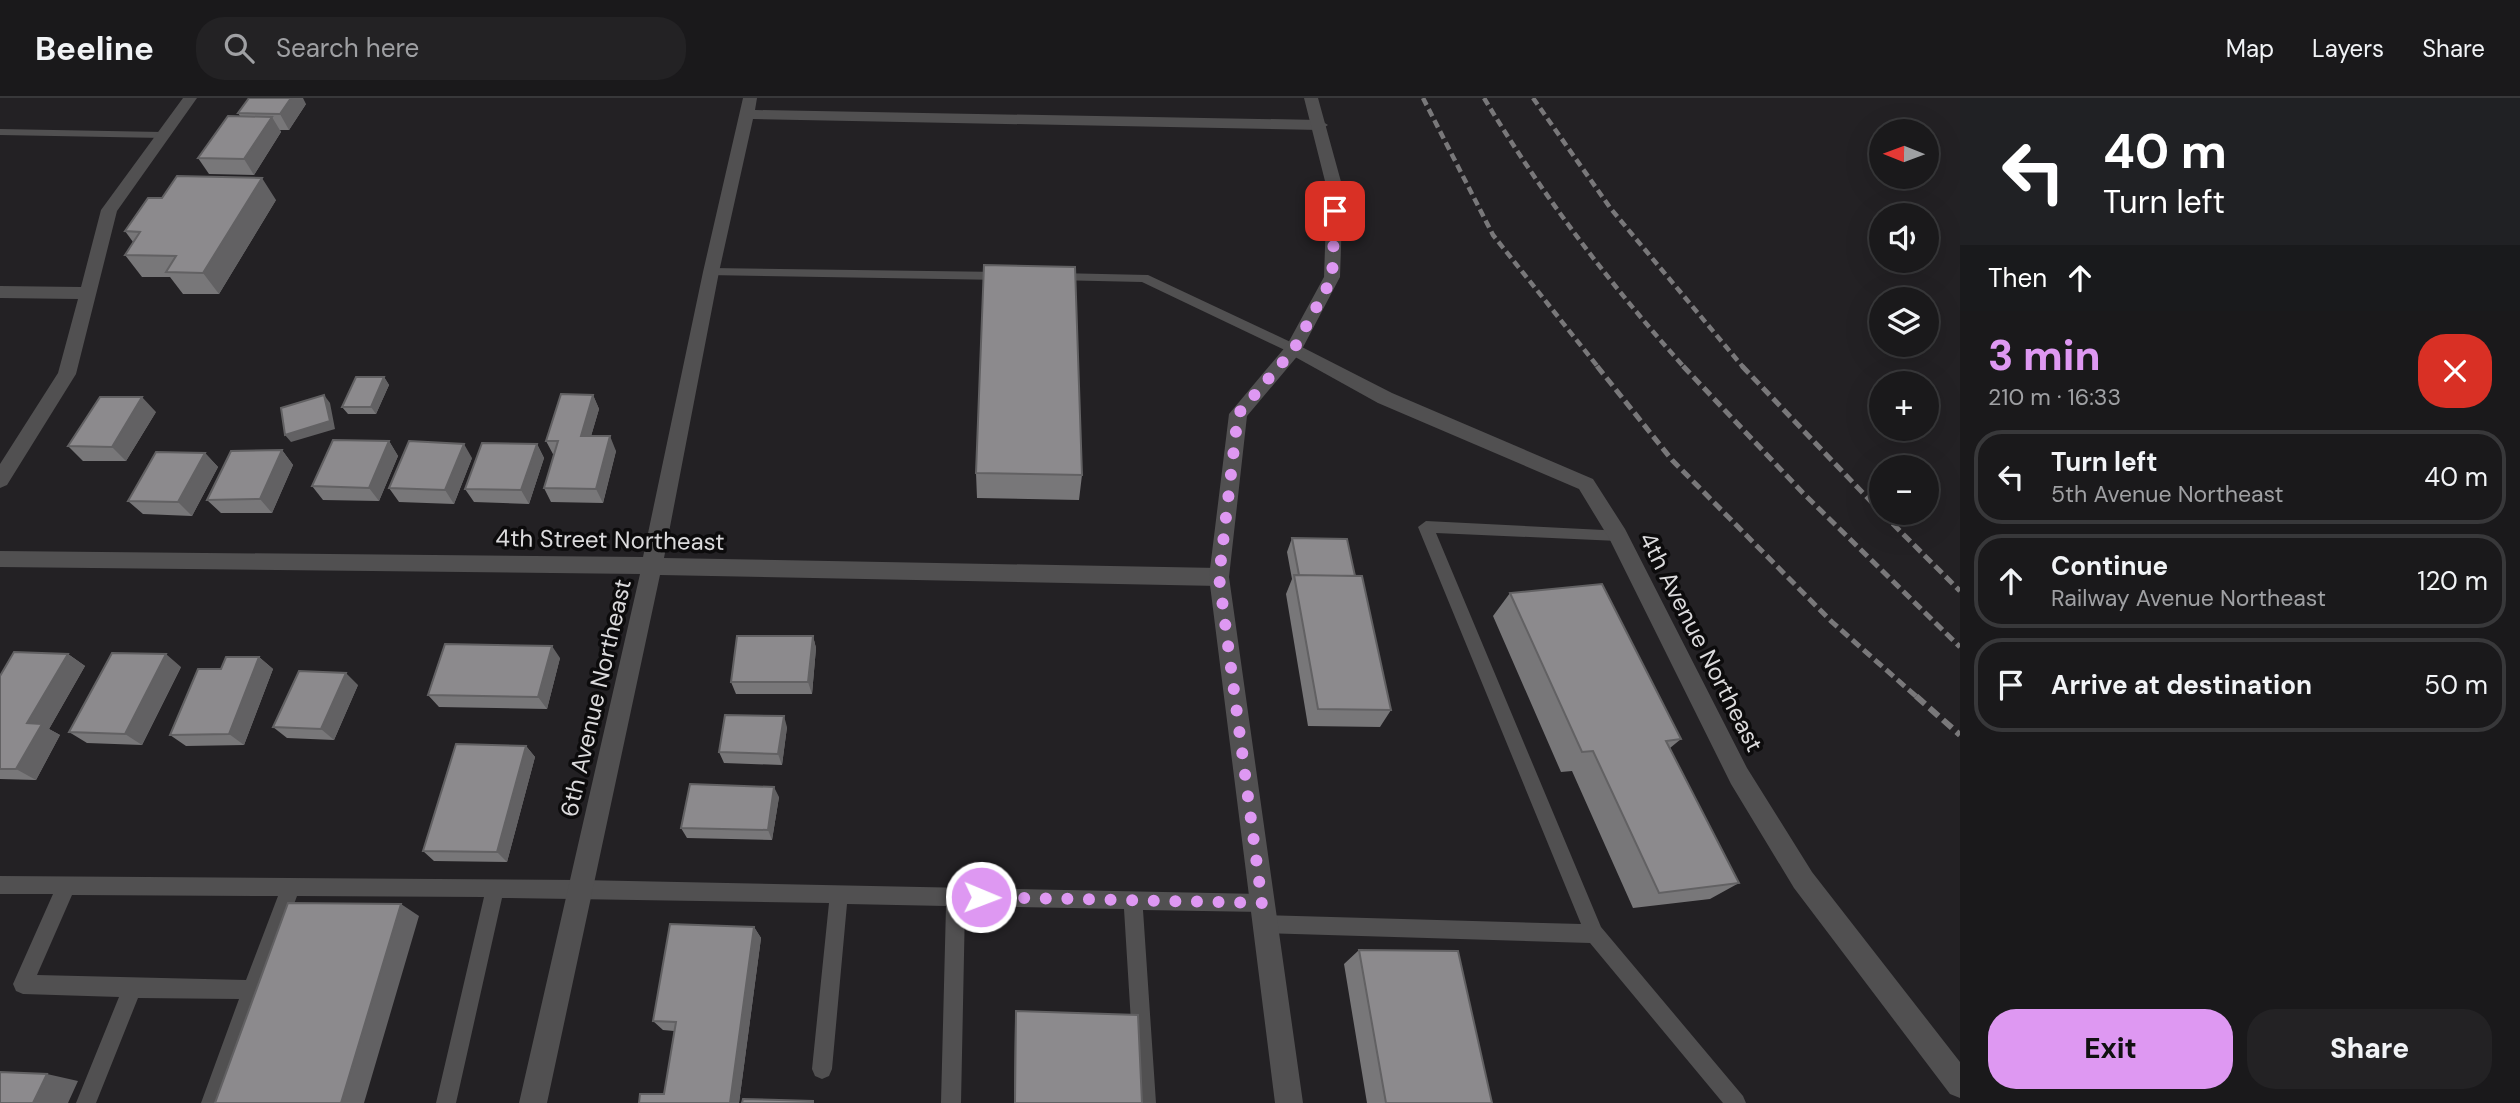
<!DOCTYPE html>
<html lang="en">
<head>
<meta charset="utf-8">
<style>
	body { margin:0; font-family:"DM Sans",sans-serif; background:#232224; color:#f1f3f6; height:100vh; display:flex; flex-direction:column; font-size:26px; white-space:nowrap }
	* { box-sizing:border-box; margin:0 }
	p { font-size:23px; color:#9fa0a3 }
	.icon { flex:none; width:38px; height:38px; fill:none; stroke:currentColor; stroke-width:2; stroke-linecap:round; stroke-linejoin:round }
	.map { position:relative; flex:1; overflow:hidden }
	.details { display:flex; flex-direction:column; background:#1a191b; width:560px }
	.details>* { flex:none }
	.banner { background:#202124; color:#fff; overflow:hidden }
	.needle { width:46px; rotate:271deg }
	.tools { position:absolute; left:1869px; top:21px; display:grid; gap:14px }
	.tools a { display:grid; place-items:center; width:70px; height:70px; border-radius:50%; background:#1a191b; box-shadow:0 7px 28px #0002,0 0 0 2px #38383a; font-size:35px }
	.pin { position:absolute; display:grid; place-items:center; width:60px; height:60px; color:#fff; margin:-30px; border-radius:14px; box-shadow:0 4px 10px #0006 }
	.me { position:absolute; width:77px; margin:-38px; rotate:91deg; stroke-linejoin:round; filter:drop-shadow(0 0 5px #0008) }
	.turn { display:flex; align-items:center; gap:24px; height:147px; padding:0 28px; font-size:32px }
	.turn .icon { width:91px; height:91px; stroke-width:2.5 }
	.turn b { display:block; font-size:49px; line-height:60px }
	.then { display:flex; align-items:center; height:66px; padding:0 28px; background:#0003; gap:14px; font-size:26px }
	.round { display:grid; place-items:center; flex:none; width:74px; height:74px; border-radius:28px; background:#232224 }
	.overview { display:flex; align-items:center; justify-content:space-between; height:119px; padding:0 28px }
	h1 { font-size:42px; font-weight:800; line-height:52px; color:#de98f2 }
	.button { display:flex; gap:14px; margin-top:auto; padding:14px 28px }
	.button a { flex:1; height:80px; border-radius:28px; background:#de98f2; color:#111; font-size:28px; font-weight:800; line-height:80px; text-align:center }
	.button a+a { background:#232224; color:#f1f3f6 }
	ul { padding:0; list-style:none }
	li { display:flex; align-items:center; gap:21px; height:94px; margin:0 14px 10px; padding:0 14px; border:4px solid #38383a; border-radius:28px }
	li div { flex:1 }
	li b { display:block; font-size:26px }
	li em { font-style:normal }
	header { display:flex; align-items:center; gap:42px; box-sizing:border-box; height:98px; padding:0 35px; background:#1a191b; border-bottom:2px solid #38383a }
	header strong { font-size:33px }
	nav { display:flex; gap:38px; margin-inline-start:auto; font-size:24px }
	.search { width:490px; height:63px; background:#232224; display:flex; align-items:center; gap:18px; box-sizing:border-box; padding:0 24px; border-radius:28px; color:#9fa0a3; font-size:26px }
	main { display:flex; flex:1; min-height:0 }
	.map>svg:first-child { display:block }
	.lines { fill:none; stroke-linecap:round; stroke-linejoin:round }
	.service { fill:#515051; fill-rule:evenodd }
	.minor { fill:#515051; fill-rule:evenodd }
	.tertiary { fill:#515051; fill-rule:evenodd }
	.rail-far2 { stroke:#79787a; stroke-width:4.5; stroke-dasharray:8 4.5; stroke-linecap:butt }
	.rail-far1 { stroke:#79787a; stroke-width:5; stroke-dasharray:10 5; stroke-linecap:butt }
	.rail { stroke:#79787a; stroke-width:6; stroke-dasharray:12 6; stroke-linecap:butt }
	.wall { fill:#787779 }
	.shaded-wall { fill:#626163 }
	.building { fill:#8c8a8d; stroke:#626163; stroke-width:2 }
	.route { stroke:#de98f2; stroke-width:12; stroke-dasharray:0 21.6 }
	.labels { text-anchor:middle; stroke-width:7; stroke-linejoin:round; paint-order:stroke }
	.street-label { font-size:24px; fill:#dbdadc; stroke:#0c0b0c }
</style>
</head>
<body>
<header>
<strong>Beeline</strong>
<div class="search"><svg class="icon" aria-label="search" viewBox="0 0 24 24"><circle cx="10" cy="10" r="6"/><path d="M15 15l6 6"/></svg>Search here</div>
<nav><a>Map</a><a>Layers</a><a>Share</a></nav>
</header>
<main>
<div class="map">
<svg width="1960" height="1005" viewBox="0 0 1960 1005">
	<rect width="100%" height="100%" fill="#232124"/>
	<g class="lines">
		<path class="service" d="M0,31L163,34L169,37L163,40L0,37Z
			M711,170L1003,174L1009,178L1003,182L707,177L705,174Z
			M1057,175L1148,177L1299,248L1301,251L1299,254H1289L1142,184L1053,182V176Z
			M1426,423L1623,433L1626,437L1618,443L1436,435L1601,829L1743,998L1746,1005H1723L1590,845L1265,835L1258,833L1256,826L1258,819L1265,817L1581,826L1418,429Z
			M0,778L580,782L1262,796L1269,798L1271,805L1269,812L1262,814L1143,812L1156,1005H1136L1124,811L965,808L961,1005H941L946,808L847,806L832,971L829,978L822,981L815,978L812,971L829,805L502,800L456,1005H436L484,799L297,798L221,1005H201L239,901L138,900L96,1005H76L119,899L23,896L16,893L13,886L53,796H0ZM72,797L278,798L246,882L37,877Z"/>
		<path class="minor" d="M183,0H197L117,113L76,276L7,387L0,390V366L58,275L78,201L0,200V188L81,189L101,112Z
			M743,0H757L755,12L1320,22L1328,27L1320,32L753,21L719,174L664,460L1219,470L1226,473L1229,479L1226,485L1219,488L660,477L547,1005H519L640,476L0,469V453L643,459L703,174Z
			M1294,245L1392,295L1593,381L1625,431L1747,670L1812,774L1960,964V1000L1950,996L1794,790L1731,686L1610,442L1579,391L1378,305L1288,255L1285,251L1288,247Z"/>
		<path class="tertiary" d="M1304,0H1318L1343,91L1340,179L1300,255L1247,318L1229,479L1303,1005H1275L1209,479L1229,316L1287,247L1324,179L1327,91Z"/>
		<path class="rail-far2" d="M1423,0L1493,137L1598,269
			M1484,0C1543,98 1608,184 1684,269
			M1533,0L1611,111L1743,269"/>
		<path class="rail-far1" d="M1597,268L1672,362L1832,524L1918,600
			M1683,268L1803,395L1960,549
			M1742,268L1881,414
			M1882,415L1960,493"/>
		<path class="rail" d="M1916,598L1960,637"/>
	</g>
	<path class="wall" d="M306,6L289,32H280L281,34L254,77L209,76L198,60L240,18L238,15Z
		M276,102L219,196H183L170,179H142L125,157L133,144L125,133Z
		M384,279L389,287L376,316H348L342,309Z
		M593,297L599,311L591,338L616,353L603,405L551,404L544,390L554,358L546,343Z
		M156,314L126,363H83L68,348Z
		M389,343L398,358L379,403L323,402L312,388Z
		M537,346L544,360L529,406L474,404L465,391Z
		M282,352L293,367L272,415H221L207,402Z
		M205,355L218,369L192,418L143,416L128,403Z
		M472,360L454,406L399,404L389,390Z
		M976,375L1082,377L1079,402L977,400Z
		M1292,440L1355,478L1391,612L1380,629L1308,628L1286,496L1292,481L1287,454Z
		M1510,495L1681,641L1670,650L1739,785L1710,801L1633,810L1572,673L1561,674L1493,518Z
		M813,538L816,550L812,596H736L731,584Z
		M68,556L85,568L49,631L60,637L36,682L0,681V578Z
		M259,559L273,571L244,647L186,648L170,637L221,571Z
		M560,560L547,611L439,609L428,597Z
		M181,569L142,647L87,645L69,634Z
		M358,587L334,642L287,640L273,629Z
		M787,629L782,667L724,665L719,654Z
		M526,648L535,659L507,764L434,763L423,753Z
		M779,699L772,742L687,740L681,730Z
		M754,829L761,840L739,1005H639L664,996L674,933L663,932L653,923Z
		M1359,852L1492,1005H1367L1344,866Z
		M1016,913L1142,1005H1014L1015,923Z"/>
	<path class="shaded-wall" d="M291,0H303L306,6L289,32L280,16Z
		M272,19L281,34L254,77L244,61Z
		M262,80L276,102L219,196L203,175Z
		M384,279L389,287L376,316L371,309Z
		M324,297L330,305L335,331L291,344L285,337Z
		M593,297L599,311L587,352L581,338Z
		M142,299L156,314L126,363L112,349Z
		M610,338L616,353L603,405L596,391Z
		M389,343L398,358L379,403L369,390Z
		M464,346L472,360L454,406L445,392Z
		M537,346L544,360L529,406L521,392Z
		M282,352L293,367L272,415L260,401Z
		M205,355L218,369L192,418L178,404Z
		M813,538L816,550L812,596L808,584Z
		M552,548L560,560L547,611L538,599Z
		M68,556L85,568L49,631L60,637L36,682L16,671L27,625Z
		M166,556L181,569L142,647L125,636Z
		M259,559L273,571L244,647L229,636Z
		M346,575L358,587L334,642L321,631Z
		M784,618L787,629L782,667L778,656Z
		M526,648L535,659L507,764L497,754Z
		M774,689L779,699L772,742L768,732Z
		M401,806L419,818L364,1005H341Z
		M754,829L761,840L739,1005H730Z
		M47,976L78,983L68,1005H33Z"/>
	<path class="building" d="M249,0H291L280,16L238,15Z
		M228,18L272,19L244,61L198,60Z
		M177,78L262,80L203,175L166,174L176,158L125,157L140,134L125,133L148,100H162Z
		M984,167L1075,169L1082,377L976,375Z
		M356,279H384L371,309H342Z
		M561,296L593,297L581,338H610L596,391L544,390L558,343H546Z
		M324,297L330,323L285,337L281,310Z
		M100,299H142L112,349L68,348Z
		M333,342L389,343L369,390L312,388Z
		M409,343L464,346L445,392L389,390Z
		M482,345L537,346L521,392L465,391Z
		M282,352L260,401L207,402L231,353Z
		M156,354L205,355L178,404L128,403Z
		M1292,440L1347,441L1355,478L1299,477Z
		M1294,477L1362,478L1391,612L1318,611Z
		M1602,486L1681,641L1666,643L1739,785L1659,795L1593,653L1582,654L1510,495Z
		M737,538H813L808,584H731Z
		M445,546L552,548L538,599L428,597Z
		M14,554L68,556L27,625L42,626L16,671H0V578Z
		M112,555L166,556L125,636L69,634Z
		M226,559H259L229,636L170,637L198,571H221Z
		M299,573L346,575L321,631L273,629Z
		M725,617L784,618L778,656L719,654Z
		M456,646L526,648L497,754L423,753Z
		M690,686L774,689L768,732L681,730Z
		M288,805L401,806L341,1005H215Z
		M670,826L754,829L730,1005H639L640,996H664L676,924L653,923Z
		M1359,852L1458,853L1492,1005H1386Z
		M1016,913L1138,917L1142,1005H1015Z
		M0,974L47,976L33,1005H0Z
		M743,1001L813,1003V1005H742Z"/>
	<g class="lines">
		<path class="route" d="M981,799L1262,805L1219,479L1238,316L1294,251L1332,180L1335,113"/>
	</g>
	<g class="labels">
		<g class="street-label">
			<text transform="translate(610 442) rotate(1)" y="8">4th Street Northeast</text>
			<text transform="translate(1701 544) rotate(63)" y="8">4th Avenue Northeast</text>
			<text transform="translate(596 600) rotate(-77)" y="8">6th Avenue Northeast</text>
		</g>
	</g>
</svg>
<div class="tools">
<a><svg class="needle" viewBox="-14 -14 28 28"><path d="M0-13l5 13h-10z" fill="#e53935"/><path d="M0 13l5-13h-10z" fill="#9fa0a3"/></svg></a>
<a><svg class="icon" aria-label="sound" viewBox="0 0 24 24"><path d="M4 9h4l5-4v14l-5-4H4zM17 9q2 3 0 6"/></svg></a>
<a><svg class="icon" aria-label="layers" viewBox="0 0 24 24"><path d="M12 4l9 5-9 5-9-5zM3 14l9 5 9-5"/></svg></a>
<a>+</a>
<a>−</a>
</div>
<div class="pin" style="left:1335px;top:113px;background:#d93025"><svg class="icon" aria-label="arrive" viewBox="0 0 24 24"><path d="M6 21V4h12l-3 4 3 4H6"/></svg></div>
<svg class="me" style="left:981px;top:799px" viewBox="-20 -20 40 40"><circle r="17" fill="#de98f2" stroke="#fff" stroke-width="3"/><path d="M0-11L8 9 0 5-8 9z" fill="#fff"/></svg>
</div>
<section class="details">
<div class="banner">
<div class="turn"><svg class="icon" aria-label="left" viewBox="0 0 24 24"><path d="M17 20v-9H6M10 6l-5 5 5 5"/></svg><div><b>40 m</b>Turn left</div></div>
<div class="then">Then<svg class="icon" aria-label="ahead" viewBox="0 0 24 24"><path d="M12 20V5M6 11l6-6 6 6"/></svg></div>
</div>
<div class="overview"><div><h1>3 min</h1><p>210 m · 16:33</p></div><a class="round" style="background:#d93025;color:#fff"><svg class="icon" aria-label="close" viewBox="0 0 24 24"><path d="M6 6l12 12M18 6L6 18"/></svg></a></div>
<ul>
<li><svg class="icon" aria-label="left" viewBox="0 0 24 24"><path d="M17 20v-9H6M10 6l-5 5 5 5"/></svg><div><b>Turn left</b><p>5th Avenue Northeast</p></div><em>40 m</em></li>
<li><svg class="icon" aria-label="ahead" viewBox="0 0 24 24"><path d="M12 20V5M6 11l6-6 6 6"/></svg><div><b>Continue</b><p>Railway Avenue Northeast</p></div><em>120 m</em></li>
<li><svg class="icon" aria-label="arrive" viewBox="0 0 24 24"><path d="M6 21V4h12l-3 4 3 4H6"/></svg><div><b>Arrive at destination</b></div><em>50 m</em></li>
</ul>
<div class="button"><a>Exit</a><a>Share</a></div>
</section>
</main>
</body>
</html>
